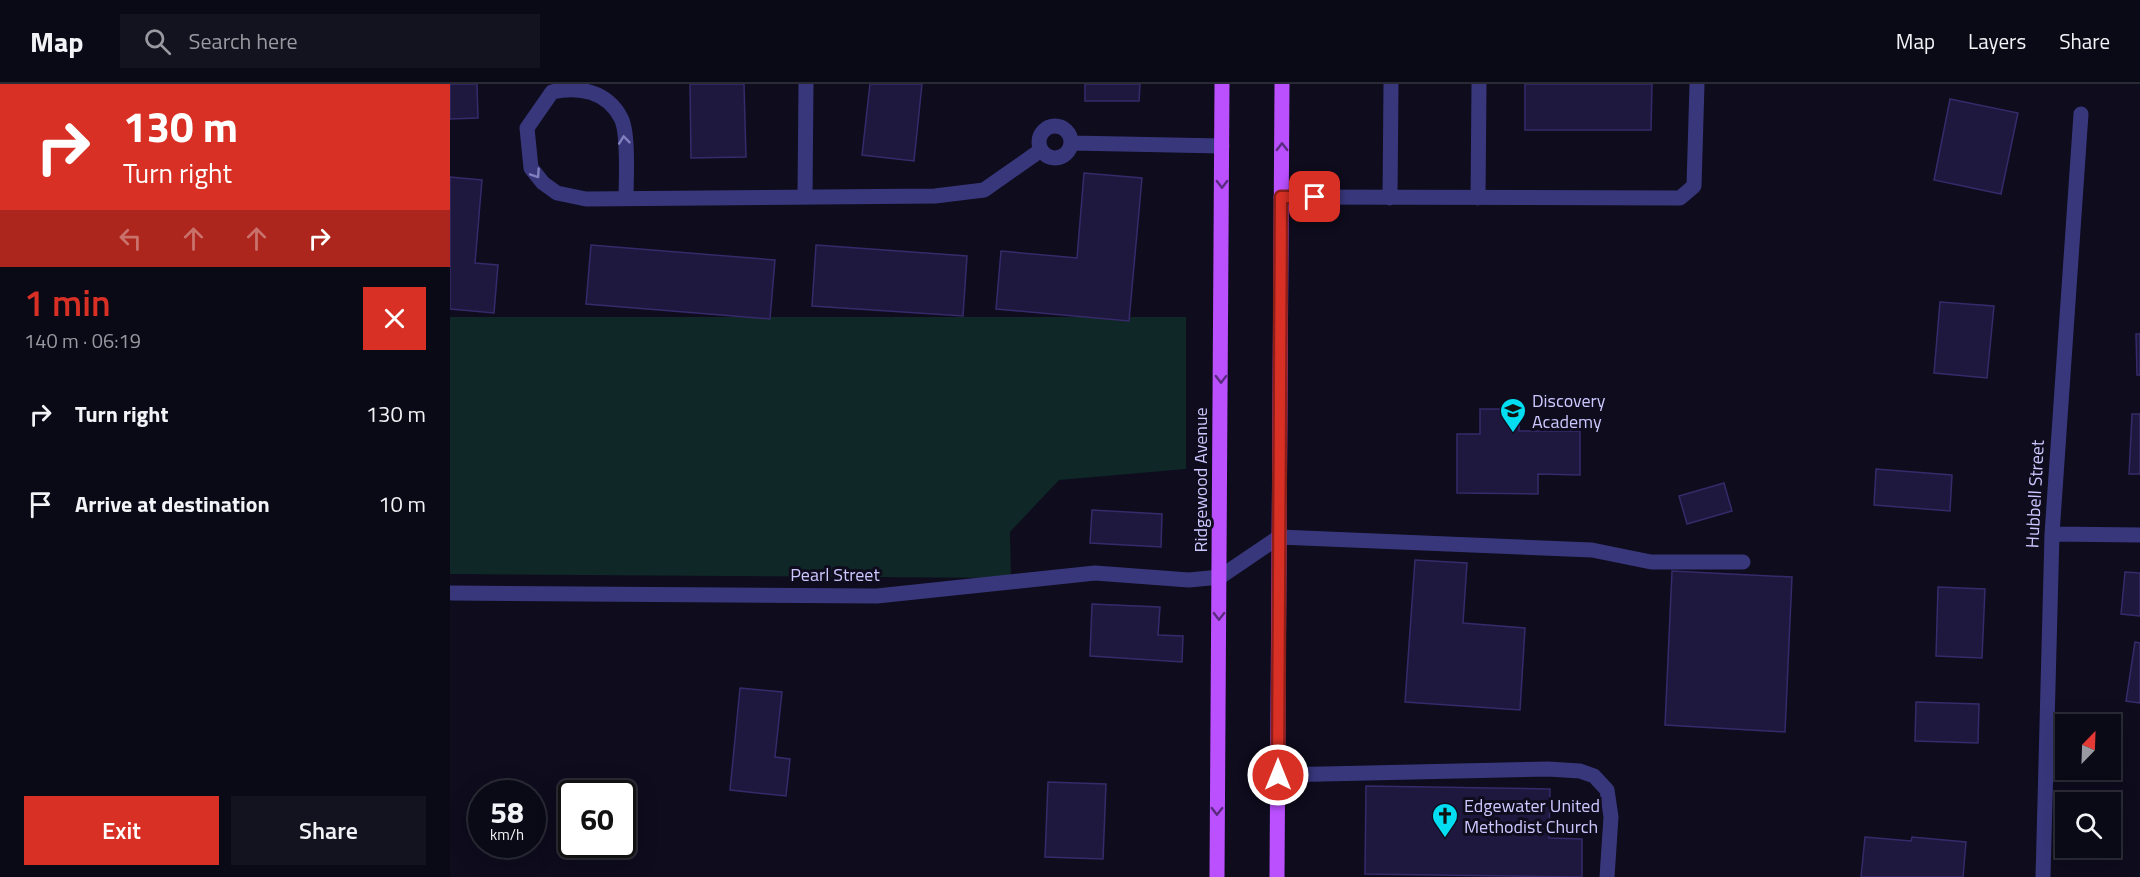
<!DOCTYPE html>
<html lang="en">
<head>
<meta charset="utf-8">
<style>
	body { margin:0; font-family:"Titillium Web",sans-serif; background:#13121f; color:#f1f3f6; height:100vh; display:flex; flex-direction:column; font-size:22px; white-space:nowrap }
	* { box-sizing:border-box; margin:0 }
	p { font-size:20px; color:#999aa1 }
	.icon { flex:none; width:33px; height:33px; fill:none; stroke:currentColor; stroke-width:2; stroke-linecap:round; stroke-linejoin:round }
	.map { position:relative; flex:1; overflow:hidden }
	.side { display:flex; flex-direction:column; background:#0a0916; width:450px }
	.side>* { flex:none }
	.top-card { background:#d93025; color:#fff; overflow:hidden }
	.needle { width:39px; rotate:23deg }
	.buttons { position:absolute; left:1605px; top:630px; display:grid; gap:12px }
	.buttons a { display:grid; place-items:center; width:66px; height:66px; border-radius:0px; background:#0a0916; box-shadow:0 6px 24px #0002,0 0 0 2px #2a2a35; font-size:30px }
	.speed { position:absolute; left:18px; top:696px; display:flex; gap:12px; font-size:30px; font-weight:700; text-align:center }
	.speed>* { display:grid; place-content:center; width:78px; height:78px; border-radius:50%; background:#0a0916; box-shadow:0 6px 24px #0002,0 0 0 2px #2a2a35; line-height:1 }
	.speed small { font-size:15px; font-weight:400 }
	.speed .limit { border:3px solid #111; border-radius:9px; background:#fff; color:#111 }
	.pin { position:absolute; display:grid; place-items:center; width:51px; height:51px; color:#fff; margin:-26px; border-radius:12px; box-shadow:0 3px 9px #0006 }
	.me { position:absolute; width:66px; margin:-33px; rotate:0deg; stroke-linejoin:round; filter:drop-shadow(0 0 4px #0008) }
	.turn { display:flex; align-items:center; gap:21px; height:126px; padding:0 24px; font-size:27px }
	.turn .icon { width:78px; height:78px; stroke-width:2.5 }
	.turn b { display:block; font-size:42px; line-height:51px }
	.lanes { display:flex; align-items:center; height:57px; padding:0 24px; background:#0003; justify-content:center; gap:30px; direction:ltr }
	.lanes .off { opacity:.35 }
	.round { display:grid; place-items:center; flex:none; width:63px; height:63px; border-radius:0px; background:#13121f }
	.headline { display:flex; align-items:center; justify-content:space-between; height:102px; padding:0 24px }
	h1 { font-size:36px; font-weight:600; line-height:45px; color:#d93025 }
	.action { display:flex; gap:12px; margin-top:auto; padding:12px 24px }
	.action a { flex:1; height:69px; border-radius:0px; background:#d93025; color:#fff; font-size:24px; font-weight:600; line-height:69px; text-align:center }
	.action a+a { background:#13121f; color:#f1f3f6 }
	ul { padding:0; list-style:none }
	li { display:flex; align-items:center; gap:18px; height:90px; padding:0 24px }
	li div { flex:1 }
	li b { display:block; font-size:22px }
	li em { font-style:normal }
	header { display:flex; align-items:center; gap:36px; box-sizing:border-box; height:84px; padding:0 30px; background:#0a0916; border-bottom:2px solid #2a2a35 }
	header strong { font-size:28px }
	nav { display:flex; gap:33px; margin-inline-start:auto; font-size:21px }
	.search { width:420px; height:54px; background:#13121f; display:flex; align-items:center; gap:15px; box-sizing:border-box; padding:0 21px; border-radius:0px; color:#999aa1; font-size:22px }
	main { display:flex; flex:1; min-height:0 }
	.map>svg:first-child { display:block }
	.green { fill:#0f2726 }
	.building { fill:#1f183e; stroke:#362a6a; stroke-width:1.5 }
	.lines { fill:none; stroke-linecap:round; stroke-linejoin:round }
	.minor { stroke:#38377c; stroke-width:15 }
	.major { stroke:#ba50fe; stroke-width:15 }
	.oneway { stroke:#8280be }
	.oneway2 { stroke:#5b2b82 }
	.route-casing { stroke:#8d1f18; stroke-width:15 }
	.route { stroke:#d93025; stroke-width:10 }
	.labels { text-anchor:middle; stroke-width:6; stroke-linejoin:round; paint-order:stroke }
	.poi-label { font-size:18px; fill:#cdc8ff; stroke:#0e0c1d; text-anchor:start }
	.street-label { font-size:18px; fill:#cdc8ff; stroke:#0e0c1d }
</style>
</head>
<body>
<header>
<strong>Map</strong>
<div class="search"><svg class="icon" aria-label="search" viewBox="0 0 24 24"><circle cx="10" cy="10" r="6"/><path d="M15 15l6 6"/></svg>Search here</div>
<nav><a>Map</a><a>Layers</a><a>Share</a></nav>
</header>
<main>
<section class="side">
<div class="top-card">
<div class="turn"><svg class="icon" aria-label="right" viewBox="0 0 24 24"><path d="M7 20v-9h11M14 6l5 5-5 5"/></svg><div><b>130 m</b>Turn right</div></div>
<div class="lanes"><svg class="icon off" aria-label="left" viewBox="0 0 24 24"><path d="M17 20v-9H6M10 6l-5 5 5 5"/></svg><svg class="icon off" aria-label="ahead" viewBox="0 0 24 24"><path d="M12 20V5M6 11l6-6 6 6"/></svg><svg class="icon off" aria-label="ahead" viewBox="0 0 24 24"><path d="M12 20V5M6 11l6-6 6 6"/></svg><svg class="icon" aria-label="right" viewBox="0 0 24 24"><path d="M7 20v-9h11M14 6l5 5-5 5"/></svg></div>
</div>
<div class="headline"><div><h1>1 min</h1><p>140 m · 06:19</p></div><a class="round" style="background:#d93025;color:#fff"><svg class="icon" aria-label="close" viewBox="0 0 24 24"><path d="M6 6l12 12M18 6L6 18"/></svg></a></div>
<ul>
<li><svg class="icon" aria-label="right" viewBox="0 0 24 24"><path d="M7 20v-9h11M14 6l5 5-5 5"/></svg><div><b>Turn right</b></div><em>130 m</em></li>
<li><svg class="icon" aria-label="arrive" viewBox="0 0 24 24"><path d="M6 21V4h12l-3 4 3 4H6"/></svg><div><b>Arrive at destination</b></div><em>10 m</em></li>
</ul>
<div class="action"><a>Exit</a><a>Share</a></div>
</section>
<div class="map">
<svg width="1690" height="793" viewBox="0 0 1690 793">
	<rect width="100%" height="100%" fill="#0e0c1d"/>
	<path class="green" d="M0,233H736V385L609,396L560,448L561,494L0,490Z"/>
	<path class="building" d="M0,0H27L28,34L0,35Z
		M240,0H294L296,73L241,74Z
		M420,0H472L464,77L412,71Z
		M635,0H690L689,17H635Z
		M1075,0H1202L1201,46H1075Z
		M1500,15L1568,29L1551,110L1484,96Z
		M634,89L692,94L679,237L546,225L551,167L627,174Z
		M0,93L32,96L25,179L48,181L44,229L0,225Z
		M141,161L325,176L320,235L136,220Z
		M366,161L517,172L513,232L362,222Z
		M1490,218L1544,222L1537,294L1484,289Z
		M1686,250H1690V291H1687Z
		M1030,325H1069V347H1130V391L1088,390V410L1007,409V350H1030Z
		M1682,330H1690V390H1679Z
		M1426,385L1502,391L1500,427L1424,421Z
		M1274,399L1282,427L1237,440L1229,412Z
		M642,426L712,430L711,463L640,459Z
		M965,476L1017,479L1013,539L1075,544L1070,626L955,618Z
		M1222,487L1342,493L1335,648L1215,641Z
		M1675,488L1690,489V532L1671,530Z
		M1488,503L1535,505L1532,574L1486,572Z
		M642,520L710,523L708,551L733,552L732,578L640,572Z
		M1685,558L1690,559V619L1676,617Z
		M290,604L332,608L325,673L340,675L336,712L280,706Z
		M1466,618L1529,620L1528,659L1465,657Z
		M598,698L656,700L653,775L595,773Z
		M916,702L1100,705L1099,754L1132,755V793L915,790Z
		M1415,753L1461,757L1462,753L1516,758L1513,793H1411Z"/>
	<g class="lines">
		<path class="minor" d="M589 58a16 16 0 1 1 32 0a16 16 0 1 1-32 0Z
			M621,59L772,62
			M355,113L356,0
			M831,113L1230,114L1244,102L1247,0
			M176,114C176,97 179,49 171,34C157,7 129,2 102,8L77,44L81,84L93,99L107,109L136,115L485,112L534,106L591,66
			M940,114L941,0
			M1028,114L1029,0
			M1602,450L1690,451
			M0,509L427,512L645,489L739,496L770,493L829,453L1142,466L1201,478H1293
			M828,691L1098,685L1130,687L1144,692L1157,706L1161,733L1157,793
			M1593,793L1602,450L1631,30"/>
		<path class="major" d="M767,793L772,0
			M827,793L832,0"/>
	</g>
	<defs><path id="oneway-chevron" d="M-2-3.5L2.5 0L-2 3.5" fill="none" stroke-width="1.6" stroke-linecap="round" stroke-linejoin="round" transform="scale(1.5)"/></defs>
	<g class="oneway">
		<use href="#oneway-chevron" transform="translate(174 56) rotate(-96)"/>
		<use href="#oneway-chevron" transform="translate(86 90) rotate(56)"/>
	</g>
	<g class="oneway2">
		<use href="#oneway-chevron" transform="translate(832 63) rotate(-90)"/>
		<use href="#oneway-chevron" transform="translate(772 100) rotate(90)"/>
		<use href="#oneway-chevron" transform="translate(771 295) rotate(90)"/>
		<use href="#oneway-chevron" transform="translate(769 532) rotate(91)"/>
		<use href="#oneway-chevron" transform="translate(767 727) rotate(91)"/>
	</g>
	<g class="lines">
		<defs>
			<path id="route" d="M828,691L831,113H865"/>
		</defs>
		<use href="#route" class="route-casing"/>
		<use href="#route" class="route"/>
	</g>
	<defs>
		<symbol id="school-pin" viewBox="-11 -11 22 30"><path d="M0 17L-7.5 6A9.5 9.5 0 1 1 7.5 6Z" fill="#02ddf1" stroke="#0e0c1d"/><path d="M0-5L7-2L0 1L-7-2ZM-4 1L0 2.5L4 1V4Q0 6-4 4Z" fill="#111"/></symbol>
		<symbol id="church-pin" viewBox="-11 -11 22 30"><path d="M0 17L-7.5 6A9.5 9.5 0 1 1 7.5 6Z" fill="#02ddf1" stroke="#0e0c1d"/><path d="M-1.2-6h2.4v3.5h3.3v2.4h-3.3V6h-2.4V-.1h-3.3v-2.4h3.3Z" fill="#111"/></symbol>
	</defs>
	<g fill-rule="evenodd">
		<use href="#school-pin" x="1048" y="312" width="30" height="40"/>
		<use href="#church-pin" x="980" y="717" width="30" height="40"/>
	</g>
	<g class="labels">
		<g class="poi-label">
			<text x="1082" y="323">Discovery<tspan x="1082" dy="21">Academy</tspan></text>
			<text x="1014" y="728">Edgewater United<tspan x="1014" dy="21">Methodist Church</tspan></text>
		</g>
		<g class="street-label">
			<text transform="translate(751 396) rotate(-90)" y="6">Ridgewood Avenue</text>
			<text transform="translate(1585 410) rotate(-87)" y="6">Hubbell Street</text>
			<text x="385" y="497">Pearl Street</text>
		</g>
	</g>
</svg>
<div class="buttons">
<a><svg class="needle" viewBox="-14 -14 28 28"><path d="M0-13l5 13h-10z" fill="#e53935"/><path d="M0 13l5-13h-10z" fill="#999aa1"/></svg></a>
<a><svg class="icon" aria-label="search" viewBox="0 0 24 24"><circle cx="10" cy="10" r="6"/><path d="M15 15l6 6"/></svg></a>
</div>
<div class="speed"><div>58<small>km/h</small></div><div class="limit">60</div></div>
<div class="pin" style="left:865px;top:113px;background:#d93025"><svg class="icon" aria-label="arrive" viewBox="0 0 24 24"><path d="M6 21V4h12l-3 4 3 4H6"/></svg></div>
<svg class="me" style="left:828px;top:691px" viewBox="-20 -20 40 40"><circle r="17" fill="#d93025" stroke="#fff" stroke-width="3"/><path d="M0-11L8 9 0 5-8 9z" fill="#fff"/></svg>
</div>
</main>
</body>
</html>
